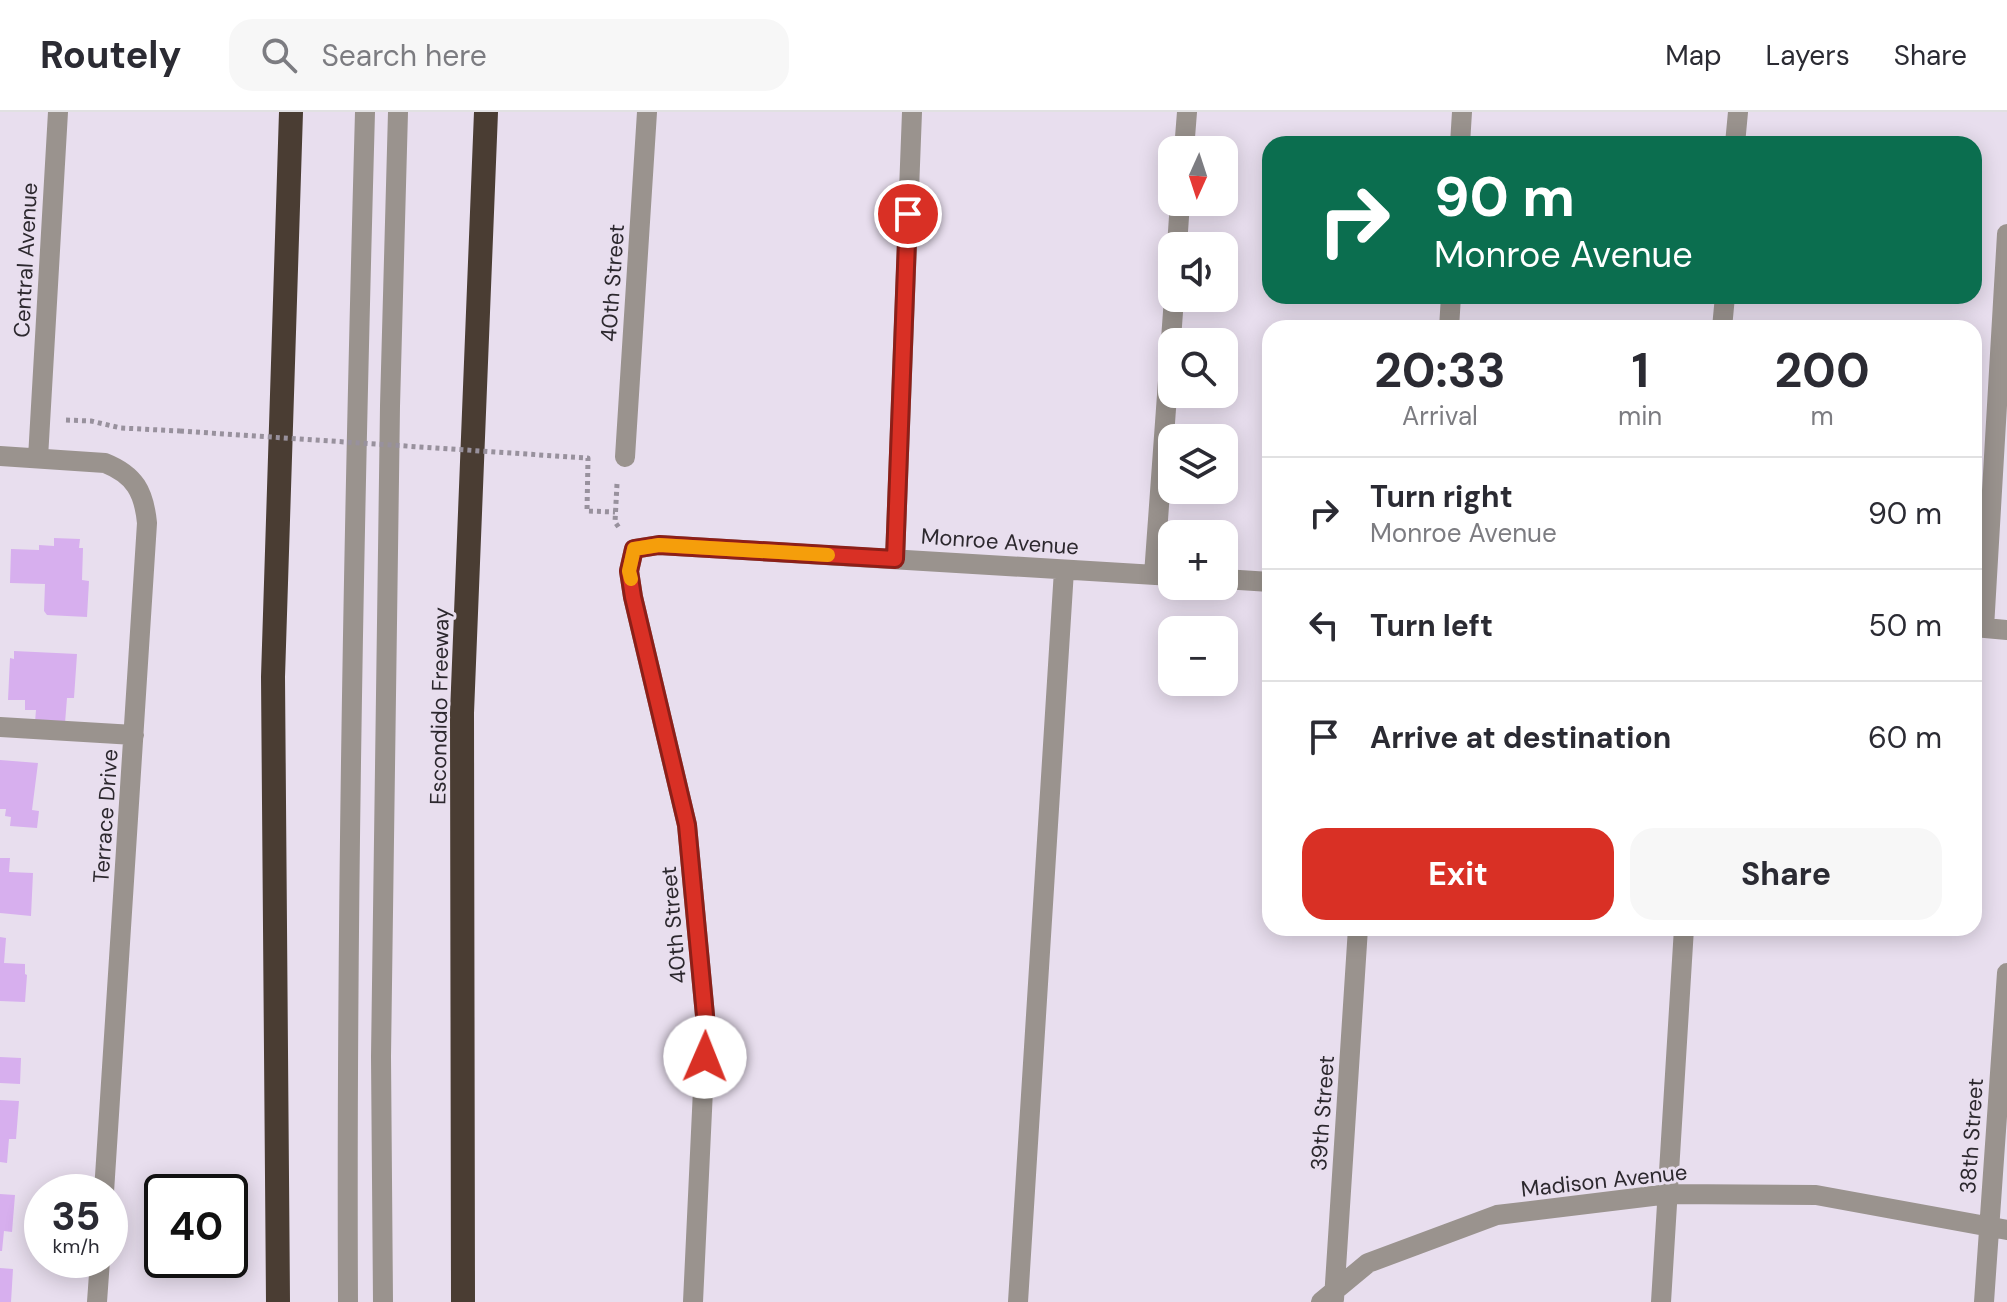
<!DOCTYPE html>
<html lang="en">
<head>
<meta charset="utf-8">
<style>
	body { margin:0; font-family:"DM Sans",sans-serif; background:#f7f7f7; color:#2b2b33; height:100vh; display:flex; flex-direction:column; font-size:30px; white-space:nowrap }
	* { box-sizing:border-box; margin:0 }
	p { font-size:26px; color:#7c7c81 }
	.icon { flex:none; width:44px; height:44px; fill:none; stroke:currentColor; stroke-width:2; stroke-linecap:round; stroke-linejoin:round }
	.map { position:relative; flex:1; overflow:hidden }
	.details { position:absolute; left:1262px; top:208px; width:720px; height:616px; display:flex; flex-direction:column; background:#fff; border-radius:24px; box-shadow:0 4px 20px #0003 }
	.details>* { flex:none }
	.hud { position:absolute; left:1262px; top:24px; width:720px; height:168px; border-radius:24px; box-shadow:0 4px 20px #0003; background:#0b6e4f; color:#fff; overflow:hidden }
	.needle { width:52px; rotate:183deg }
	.tools { position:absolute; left:1158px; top:24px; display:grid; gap:16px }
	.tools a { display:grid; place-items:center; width:80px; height:80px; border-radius:16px; background:#fff; box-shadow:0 4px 20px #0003; font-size:40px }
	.speed { position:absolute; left:24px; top:1062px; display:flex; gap:16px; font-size:40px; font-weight:700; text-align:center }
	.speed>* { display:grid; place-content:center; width:104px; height:104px; border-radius:50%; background:#fff; box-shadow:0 4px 20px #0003; line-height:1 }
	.speed small { font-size:20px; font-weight:400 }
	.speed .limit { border:4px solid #111; border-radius:12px; background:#fff; color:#111 }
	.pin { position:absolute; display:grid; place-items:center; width:68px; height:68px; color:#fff; margin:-34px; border:4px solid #fff; border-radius:50%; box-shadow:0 2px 8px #0007 }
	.me { position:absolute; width:88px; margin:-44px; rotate:1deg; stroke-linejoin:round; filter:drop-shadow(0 0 6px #0008) }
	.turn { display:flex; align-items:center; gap:28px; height:168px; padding:0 40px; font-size:36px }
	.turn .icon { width:104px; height:104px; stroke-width:2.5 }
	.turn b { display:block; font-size:56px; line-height:68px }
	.eta { display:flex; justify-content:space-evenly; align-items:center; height:136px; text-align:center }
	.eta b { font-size:48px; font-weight:700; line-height:56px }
	.cta { display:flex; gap:16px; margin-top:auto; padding:16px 40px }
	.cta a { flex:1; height:92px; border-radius:24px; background:#d93025; color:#fff; font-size:32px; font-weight:700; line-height:92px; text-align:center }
	.cta a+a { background:#f7f7f7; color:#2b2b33 }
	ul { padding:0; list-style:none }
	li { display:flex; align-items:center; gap:24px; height:112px; padding:0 40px; border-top:2px solid #e1e1e2 }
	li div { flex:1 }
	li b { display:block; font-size:30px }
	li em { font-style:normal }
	header { display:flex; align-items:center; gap:48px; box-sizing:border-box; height:112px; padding:0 40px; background:#fff; border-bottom:2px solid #e1e1e2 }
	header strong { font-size:38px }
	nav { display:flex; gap:44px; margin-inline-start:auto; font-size:28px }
	.search { width:560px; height:72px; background:#f7f7f7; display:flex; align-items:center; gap:20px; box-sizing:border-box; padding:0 28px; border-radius:24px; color:#7c7c81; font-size:30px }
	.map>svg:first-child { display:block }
	.building { fill:#d7afee }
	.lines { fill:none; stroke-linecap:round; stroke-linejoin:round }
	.path { stroke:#98919d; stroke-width:5; stroke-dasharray:4 4; stroke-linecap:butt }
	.minor { stroke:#9a938e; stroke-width:20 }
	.highway { stroke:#4a3d33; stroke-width:24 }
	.path-bridge { stroke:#98919d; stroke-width:5; stroke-dasharray:4 4; stroke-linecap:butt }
	.route-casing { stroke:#8d1f18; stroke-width:20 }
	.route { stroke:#d93025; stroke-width:14 }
	.slow { stroke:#f59e0b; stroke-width:14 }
	.labels { text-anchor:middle; stroke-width:6; stroke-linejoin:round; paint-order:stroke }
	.street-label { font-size:22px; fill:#2c282e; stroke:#e8deee }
</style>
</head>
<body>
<header>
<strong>Routely</strong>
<div class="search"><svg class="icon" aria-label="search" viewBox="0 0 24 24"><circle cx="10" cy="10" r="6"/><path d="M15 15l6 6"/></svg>Search here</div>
<nav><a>Map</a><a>Layers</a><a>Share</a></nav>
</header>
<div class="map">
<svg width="2007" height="1190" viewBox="0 0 2007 1190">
	<rect width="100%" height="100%" fill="#e8deee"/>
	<path class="building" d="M54,426L80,427L79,436H83L82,468L89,469L87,505L47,503L44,499L45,472L10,471L11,437L39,438V433L54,434Z
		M14,539L77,542L74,586H67L65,611L35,610L36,598H25V588H8L10,546L14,547Z
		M0,648L38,651L32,698L39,699L37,716L10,714L11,705L5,704L6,697H0Z
		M0,746H10L9,760L33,761L31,804L0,801Z
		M0,825L6,826L4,851L25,852V862L27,863L25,890L0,889Z
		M0,945L21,946L20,972L0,971Z
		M0,988L19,989L16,1027H9L7,1051L0,1050Z
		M0,1082L15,1083L12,1120L4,1119L2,1139H0Z
		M0,1156L13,1157L11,1190H0Z"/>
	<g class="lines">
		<path class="path" d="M66,308L91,309L121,316L180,319
			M571,345L588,346L587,399L615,400
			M617,372L615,410L620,417"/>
		<path class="minor" d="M1460,32L1462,0
			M1735,32L1738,0
			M1184,38L1187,0
			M1177,134L1180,90
			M1449,216L1451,184
			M1722,216L1725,184
			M0,344L105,351C135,363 144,380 147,411L104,1080
			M625,345L647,0
			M38,346L58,0
			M895,447L912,0
			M1154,463L1174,186
			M1224,467L1270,470
			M1974,515L2007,518
			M1984,516L2007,122
			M0,615L134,623
			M1334,1187L1358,816
			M97,1190L100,1148
			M348,1190C346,793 354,397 365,0
			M383,1190L381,945L390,294L398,0
			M693,1190L706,914L687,713L633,485L629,459L634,437L659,433L1172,464
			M1018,1190L1064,458
			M1321,1190L1368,1151L1497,1103L1669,1082L1816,1083L2007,1118
			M1661,1190L1684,816
			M1984,1190L2007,861"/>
		<path class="highway" d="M278,1190L273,565L291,0
			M463,1190L462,601L486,0"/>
		<path class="path-bridge" d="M180,319L571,345"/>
	</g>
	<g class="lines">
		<defs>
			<path id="route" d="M705,945L706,914L687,713L633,485L629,459L634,437L659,433L895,447L908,102"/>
		</defs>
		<use href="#route" class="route-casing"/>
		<use href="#route" class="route"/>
		<path class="slow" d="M631,467L629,459L634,437L659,433L828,443"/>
	</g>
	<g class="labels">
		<g class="street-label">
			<text transform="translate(25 148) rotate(-87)" y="8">Central Avenue</text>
			<text transform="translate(612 171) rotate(-86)" y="8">40th Street</text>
			<text transform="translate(1000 429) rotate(4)" y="8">Monroe Avenue</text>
			<text transform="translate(439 594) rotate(-89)" y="8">Escondido Freeway</text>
			<text transform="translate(105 704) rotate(-86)" y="8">Terrace Drive</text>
			<text transform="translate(673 813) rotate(-95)" y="8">40th Street</text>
			<text transform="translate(1322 1001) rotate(-86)" y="8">39th Street</text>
			<text transform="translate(1971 1024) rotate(-86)" y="8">38th Street</text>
			<text transform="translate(1604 1068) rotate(-6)" y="8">Madison Avenue</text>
		</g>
	</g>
</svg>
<div class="tools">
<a><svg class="needle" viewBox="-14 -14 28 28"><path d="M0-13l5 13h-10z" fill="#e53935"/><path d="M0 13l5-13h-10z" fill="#7c7c81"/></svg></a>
<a><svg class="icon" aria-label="sound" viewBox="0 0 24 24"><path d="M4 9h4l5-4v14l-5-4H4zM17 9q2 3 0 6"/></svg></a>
<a><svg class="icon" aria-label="search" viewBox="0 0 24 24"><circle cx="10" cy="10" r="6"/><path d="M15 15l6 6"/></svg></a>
<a><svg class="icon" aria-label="layers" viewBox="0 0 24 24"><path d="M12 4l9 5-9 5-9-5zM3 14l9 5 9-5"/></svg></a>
<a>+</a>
<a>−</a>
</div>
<div class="speed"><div>35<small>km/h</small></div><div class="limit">40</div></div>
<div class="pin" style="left:908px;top:102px;background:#d93025"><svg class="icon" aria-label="arrive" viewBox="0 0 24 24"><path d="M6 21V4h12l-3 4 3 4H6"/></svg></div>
<svg class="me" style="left:705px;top:945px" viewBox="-20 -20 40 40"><circle r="19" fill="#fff"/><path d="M0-13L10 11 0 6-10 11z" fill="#d93025"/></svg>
<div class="hud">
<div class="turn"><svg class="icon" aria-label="right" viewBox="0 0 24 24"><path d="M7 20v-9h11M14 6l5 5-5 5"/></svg><div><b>90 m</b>Monroe Avenue</div></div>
</div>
<section class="details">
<div class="eta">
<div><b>20:33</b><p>Arrival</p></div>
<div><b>1</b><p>min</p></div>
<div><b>200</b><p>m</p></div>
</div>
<ul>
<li><svg class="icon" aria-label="right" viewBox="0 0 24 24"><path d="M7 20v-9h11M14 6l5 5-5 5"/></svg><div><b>Turn right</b><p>Monroe Avenue</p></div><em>90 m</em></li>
<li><svg class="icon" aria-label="left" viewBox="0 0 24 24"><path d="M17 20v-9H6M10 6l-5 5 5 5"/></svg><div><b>Turn left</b></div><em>50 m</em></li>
<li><svg class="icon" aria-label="arrive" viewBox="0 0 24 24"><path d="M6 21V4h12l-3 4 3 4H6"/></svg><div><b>Arrive at destination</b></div><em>60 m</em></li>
</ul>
<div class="cta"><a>Exit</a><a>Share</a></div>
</section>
</div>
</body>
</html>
